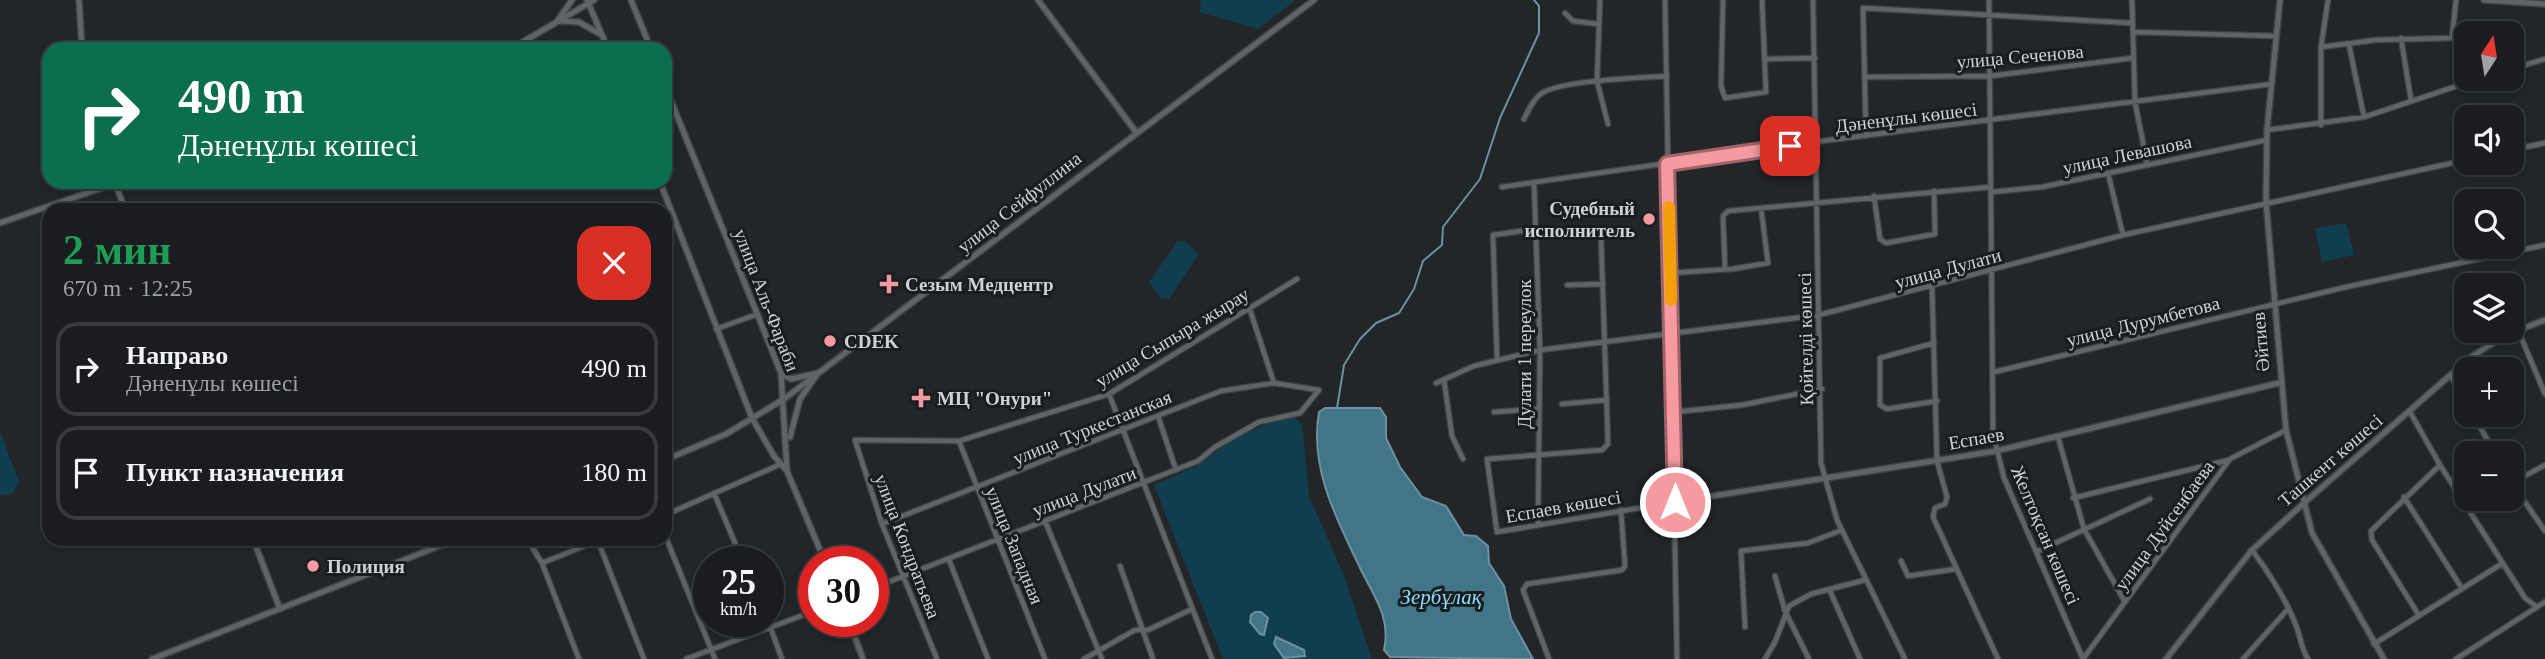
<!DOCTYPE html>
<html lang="ru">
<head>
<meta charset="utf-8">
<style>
	body { margin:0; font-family:"Times New Roman",serif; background:#27292c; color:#f1f3f6; height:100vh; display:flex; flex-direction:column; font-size:26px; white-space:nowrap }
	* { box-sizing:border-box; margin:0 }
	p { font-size:23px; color:#9fa1a4 }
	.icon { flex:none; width:38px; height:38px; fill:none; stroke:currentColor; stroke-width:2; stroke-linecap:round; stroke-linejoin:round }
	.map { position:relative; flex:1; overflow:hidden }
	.side { position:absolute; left:42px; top:203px; width:630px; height:343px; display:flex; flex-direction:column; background:#1a1c1f; border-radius:21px; box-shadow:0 4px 10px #0003,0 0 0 2px #383a3d }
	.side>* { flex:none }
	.top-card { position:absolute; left:42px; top:42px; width:630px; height:147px; border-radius:21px; box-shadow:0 4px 10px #0003,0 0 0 2px #383a3d; background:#0b6e4f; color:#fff; overflow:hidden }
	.needle { width:46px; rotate:12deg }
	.controls { position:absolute; left:2454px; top:21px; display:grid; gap:14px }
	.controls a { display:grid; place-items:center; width:70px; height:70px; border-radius:14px; background:#1a1c1f; box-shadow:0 4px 10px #0003,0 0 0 2px #383a3d; font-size:35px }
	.speed { position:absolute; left:693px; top:546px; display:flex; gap:14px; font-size:35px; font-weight:700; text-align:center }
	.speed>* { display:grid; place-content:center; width:91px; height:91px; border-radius:50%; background:#1a1c1f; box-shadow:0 4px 10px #0003,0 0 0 2px #383a3d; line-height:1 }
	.speed small { font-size:18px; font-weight:400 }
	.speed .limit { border:10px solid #d22; background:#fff; color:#111 }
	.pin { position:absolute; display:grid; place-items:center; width:60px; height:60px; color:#fff; margin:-30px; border-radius:14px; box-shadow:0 4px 10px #0006 }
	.me { position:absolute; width:77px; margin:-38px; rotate:0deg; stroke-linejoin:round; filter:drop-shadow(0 0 5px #0008) }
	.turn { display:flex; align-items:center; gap:24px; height:147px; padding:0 21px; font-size:32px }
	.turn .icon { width:91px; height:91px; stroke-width:2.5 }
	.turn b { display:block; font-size:49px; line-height:60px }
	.round { display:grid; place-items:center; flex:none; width:74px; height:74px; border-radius:21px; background:#27292c }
	.overview { display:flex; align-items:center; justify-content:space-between; height:119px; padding:0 21px }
	h1 { font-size:42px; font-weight:600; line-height:52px; color:#1e9e55 }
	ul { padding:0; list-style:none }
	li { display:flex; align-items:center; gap:21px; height:94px; margin:0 14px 10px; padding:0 7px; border:4px solid #383a3d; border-radius:21px }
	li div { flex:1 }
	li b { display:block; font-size:26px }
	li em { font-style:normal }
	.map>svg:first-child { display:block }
	.green { fill:#113e4e }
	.water { fill:#437589; stroke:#6d919f; stroke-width:2 }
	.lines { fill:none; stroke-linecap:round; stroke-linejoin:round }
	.stream { stroke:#6d919f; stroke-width:2 }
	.minor-casing { stroke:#3e4243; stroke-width:7 }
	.tertiary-casing { stroke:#3e4243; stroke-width:8 }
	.secondary-casing { stroke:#3e4243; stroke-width:8 }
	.minor { stroke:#5f6467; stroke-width:4.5 }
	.tertiary { stroke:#5f6467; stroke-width:5 }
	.secondary { stroke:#5f6467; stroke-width:5 }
	.route-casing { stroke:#9f6468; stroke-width:18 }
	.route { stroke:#f49aa0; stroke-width:12 }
	.slow { stroke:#f59e0b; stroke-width:12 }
	.poi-dot { fill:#f49aa0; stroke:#181d1f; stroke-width:2.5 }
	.labels { text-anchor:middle; stroke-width:6; stroke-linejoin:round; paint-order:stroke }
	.street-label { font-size:19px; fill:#cfd2d3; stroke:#181d1f }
	.poi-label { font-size:19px; font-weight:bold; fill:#cfd2d3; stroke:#181d1f; text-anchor:start }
	.water-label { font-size:21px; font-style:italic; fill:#8cddff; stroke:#181d1f }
</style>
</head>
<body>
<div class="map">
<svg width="2545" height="659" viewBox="0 0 2545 659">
	<rect width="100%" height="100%" fill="#222629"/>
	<path class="green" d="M1201,0H1296L1258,29L1199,12Z
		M2346,223L2354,255L2322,262L2315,229Z
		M1178,241L1186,242L1199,254L1169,299L1161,298L1149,282Z
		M1293,416L1302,425L1309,496L1344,576L1372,659H1223L1154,485L1199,465L1232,439L1267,424Z
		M0,431L19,482L13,493L5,496L0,494Z"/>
	<path class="water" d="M1325,408H1380L1386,417V438L1400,467L1422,497L1446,506L1464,535L1476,536L1488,546L1489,563L1504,586L1511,619L1533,659L1390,657L1384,650C1391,618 1375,598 1361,570C1337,520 1309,468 1319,412Z
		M1255,612H1261L1268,618L1264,635L1260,634L1250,622L1251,615Z
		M1276,637L1304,650L1305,656L1284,658L1274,644Z"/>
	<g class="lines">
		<path class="stream" d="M1337,408L1344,365L1360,339L1376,323L1399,313L1414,289L1423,261L1442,245L1443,227L1480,179L1500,118L1539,33V6L1534,0"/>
		<defs>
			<path id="minor" d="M1600,0L1597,81L1608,124
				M1665,0L1677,659
				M1723,0L1721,86L1725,98L1766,92L1762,0
				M1813,0L1821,463L1837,520L1905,659
				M1989,0L1993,433L2004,478L2083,659
				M2132,0L2135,102L2147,163
				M1565,13L1573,21L1598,24
				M2133,32L2276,36
				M2401,38L2411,100
				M2349,45L2364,117
				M2321,47L2376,40L2452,38L2456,0
				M1767,59L1815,58
				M2511,69L2545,59
				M1867,77L1991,76L2133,58
				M1524,119C1529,110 1533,99 1542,93C1564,80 1639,78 1667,76
				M2321,125V47L2328,0
				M2267,130L2364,117L2478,79
				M1866,136L1863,8L2131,23
				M2511,150L2545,143
				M2108,173L2123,235
				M1534,183L1540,350L1538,524
				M1502,187L1814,142L2272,84
				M1992,192L2042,187L2267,140
				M1874,196L1880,239L1886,243L1935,234L1934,191
				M1725,269L1723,216L1728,211L1991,187
				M1670,273L1732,269L1768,263L1761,208
				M1567,285L1603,284
				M1932,287L1937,461L1947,497L1945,504L1935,508L1933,517L1998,659
				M1249,307L1274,383
				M716,329L758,314
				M2518,330L2545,394
				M1934,343L1880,358V405L1887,409L1937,401
				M1497,359L1493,235L1536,229H1596L1601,236L1608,444L1602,450L1487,459L1497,532L1675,502
				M1994,372L2346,287L2545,245
				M2450,375L2466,402
				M1444,380L1452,436L1463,459
				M1436,383L1474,366L1540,350L1819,315L2123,235L2466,160
				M1109,394L1212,659
				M1562,404L1607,400
				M1494,412L1537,409
				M1675,412L1742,405L1822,389
				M2410,412L2440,465L2525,598L2537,607
				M2473,415L2495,453
				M1158,416L1176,470
				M2058,437L2084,529L2125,602
				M959,441L1045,659
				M2511,482L2545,531
				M2512,483L2545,465
				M714,493L743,562
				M2404,497L2461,587
				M2073,498L2229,460
				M665,515L781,464
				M1045,521L1102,659
				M882,524L1221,391L1274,383L1318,390
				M665,535L715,659
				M527,539L542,563L579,659
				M598,541L644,659
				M2252,550C2269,573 2287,601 2297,628C2301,639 2301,648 2308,659
				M2038,551L2150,499
				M949,560L988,659
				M1901,561L1908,576L1956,569
				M542,563L602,539
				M1120,566L1153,659
				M1775,576L1785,611L1809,659
				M873,588L1198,461L1215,447L1259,422L1300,413L1319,390
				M1830,591L1860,659
				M2418,614L2372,540L2371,531L2440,465
				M768,621L782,659
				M1745,627L1741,551L1808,543L1842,530
				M2374,644L2503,563
				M686,659L814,611
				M937,659L882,524L855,440L959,441L1109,394L1297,279
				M1084,659L1135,630H1148L1192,609
				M1549,659L1523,590L1527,584L1622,570L1625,566L1621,510
				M1765,659L1775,642L1789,606L1811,594L1865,580
				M2083,659L2230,459L2286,430
				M2243,659L2288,609
				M2456,659L2545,602"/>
			<path id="tertiary" d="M79,0L82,49
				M1038,0L1136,132
				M2280,0L2267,130L2266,202L2286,430L2312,533L2384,659
				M511,49L594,0
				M115,182L125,210
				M0,223L119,182
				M665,460L726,434L784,399L1314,0
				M1675,502L1996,451L2279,383
				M253,539L280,609
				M152,659L457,539"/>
			<path id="secondary" d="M587,0L608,49
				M631,0L651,49
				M2484,0L2545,4
				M558,20L572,0
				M558,21L579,22L600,34
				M665,86L781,373L787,471L825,562
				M660,182L752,418L774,456L787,471
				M782,374L791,379L818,373
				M790,437L800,399L818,373
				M849,621L863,659
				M2166,659L2252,550L2304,503L2471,357L2506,335L2545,320"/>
		</defs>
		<use href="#minor" class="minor-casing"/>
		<use href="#tertiary" class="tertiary-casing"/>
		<use href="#secondary" class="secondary-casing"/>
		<use href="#minor" class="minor"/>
		<use href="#tertiary" class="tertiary"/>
		<use href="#secondary" class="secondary"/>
	</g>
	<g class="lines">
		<defs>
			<path id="route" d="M1675,502L1667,164L1790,146"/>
		</defs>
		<use href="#route" class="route-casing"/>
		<use href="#route" class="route"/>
		<path class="slow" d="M1669,207L1671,300"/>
	</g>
	<g class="poi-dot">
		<circle cx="1649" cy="219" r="7"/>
		<path d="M885.5 273.5h7v7h7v7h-7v7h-7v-7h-7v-7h7z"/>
		<circle cx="830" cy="341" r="7"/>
		<path d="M917.5 387.5h7v7h7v7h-7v7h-7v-7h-7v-7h7z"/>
		<circle cx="313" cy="566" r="7"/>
	</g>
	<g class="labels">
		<g class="street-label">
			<text transform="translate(2020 56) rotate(-5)" y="7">улица Сеченова</text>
			<text transform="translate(1906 117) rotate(-7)" y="7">Дәненұлы көшесі</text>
			<text transform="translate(2127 154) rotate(-12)" y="7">улица Левашова</text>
			<text transform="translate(1019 202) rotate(-38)" y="7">улица Сейфуллина</text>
			<text transform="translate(1948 268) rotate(-15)" y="7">улица Дулати</text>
			<text transform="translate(767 300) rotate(69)" y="7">улица Аль-Фараби</text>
			<text transform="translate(2143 321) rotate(-14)" y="7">улица Дурумбетова</text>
			<text transform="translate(1172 337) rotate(-31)" y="7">улица Сыпыра жырау</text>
			<text transform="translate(1805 339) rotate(-91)" y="7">Қойгелді көшесі</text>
			<text transform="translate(2260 342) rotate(-95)" y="7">Әйтиев</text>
			<text transform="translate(1524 354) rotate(-90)" y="7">Дулати 1 переулок</text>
			<text transform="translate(1092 427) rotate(-22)" y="7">улица Туркестанская</text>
			<text transform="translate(1976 438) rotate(-10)" y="7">Еспаев</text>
			<text transform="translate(2330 460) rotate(-41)" y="7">Ташкент көшесі</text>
			<text transform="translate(1084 491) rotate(-21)" y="7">улица Дулати</text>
			<text transform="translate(1563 506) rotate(-10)" y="7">Еспаев көшесі</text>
			<text transform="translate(2164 525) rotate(-54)" y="7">улица Дуйсенбаева</text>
			<text transform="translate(2046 535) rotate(67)" y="7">Желтоқсан көшесі</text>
			<text transform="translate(1015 545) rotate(68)" y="7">улица Западная</text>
			<text transform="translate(908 546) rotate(69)" y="7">улица Кондратьева</text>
		</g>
		<g class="poi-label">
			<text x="1635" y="215" text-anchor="end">Судебный<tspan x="1635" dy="22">исполнитель</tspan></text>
			<text x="905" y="291">Сезым Медцентр</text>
			<text x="844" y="348">CDEK</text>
			<text x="937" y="405">МЦ "Онури"</text>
			<text x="327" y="573">Полиция</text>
		</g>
		<g class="water-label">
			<text x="1441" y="604">Зербұлақ</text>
		</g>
	</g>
</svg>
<div class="controls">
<a><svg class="needle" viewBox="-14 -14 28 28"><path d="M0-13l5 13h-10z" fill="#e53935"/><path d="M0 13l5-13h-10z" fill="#9fa1a4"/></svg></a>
<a><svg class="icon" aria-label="sound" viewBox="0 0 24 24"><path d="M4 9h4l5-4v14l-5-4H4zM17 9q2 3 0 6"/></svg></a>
<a><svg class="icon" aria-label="search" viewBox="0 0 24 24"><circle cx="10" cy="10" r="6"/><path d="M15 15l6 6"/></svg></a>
<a><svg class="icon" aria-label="layers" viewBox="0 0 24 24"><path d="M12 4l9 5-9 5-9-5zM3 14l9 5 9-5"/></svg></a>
<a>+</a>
<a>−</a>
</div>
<div class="speed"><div>25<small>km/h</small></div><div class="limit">30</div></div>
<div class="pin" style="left:1790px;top:146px;background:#d93025"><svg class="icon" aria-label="arrive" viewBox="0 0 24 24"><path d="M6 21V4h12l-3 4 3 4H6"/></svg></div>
<svg class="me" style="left:1675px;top:502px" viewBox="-20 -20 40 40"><circle r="17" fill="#f49aa0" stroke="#fff" stroke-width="3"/><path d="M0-11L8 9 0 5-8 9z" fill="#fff"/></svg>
<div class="top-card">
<div class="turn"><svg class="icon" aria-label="right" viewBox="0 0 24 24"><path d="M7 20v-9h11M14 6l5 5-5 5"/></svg><div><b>490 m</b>Дәненұлы көшесі</div></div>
</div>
<section class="side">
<div class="overview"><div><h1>2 мин</h1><p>670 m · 12:25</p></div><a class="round" style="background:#d93025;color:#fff"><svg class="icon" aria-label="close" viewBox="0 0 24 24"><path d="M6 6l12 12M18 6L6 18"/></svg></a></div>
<ul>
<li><svg class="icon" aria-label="right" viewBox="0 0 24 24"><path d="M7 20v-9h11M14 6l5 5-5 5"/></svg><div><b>Направо</b><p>Дәненұлы көшесі</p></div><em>490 m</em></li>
<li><svg class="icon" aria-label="arrive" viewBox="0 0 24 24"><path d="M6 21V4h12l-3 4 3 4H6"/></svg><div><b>Пункт назначения</b></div><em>180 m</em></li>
</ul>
</section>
</div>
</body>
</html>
